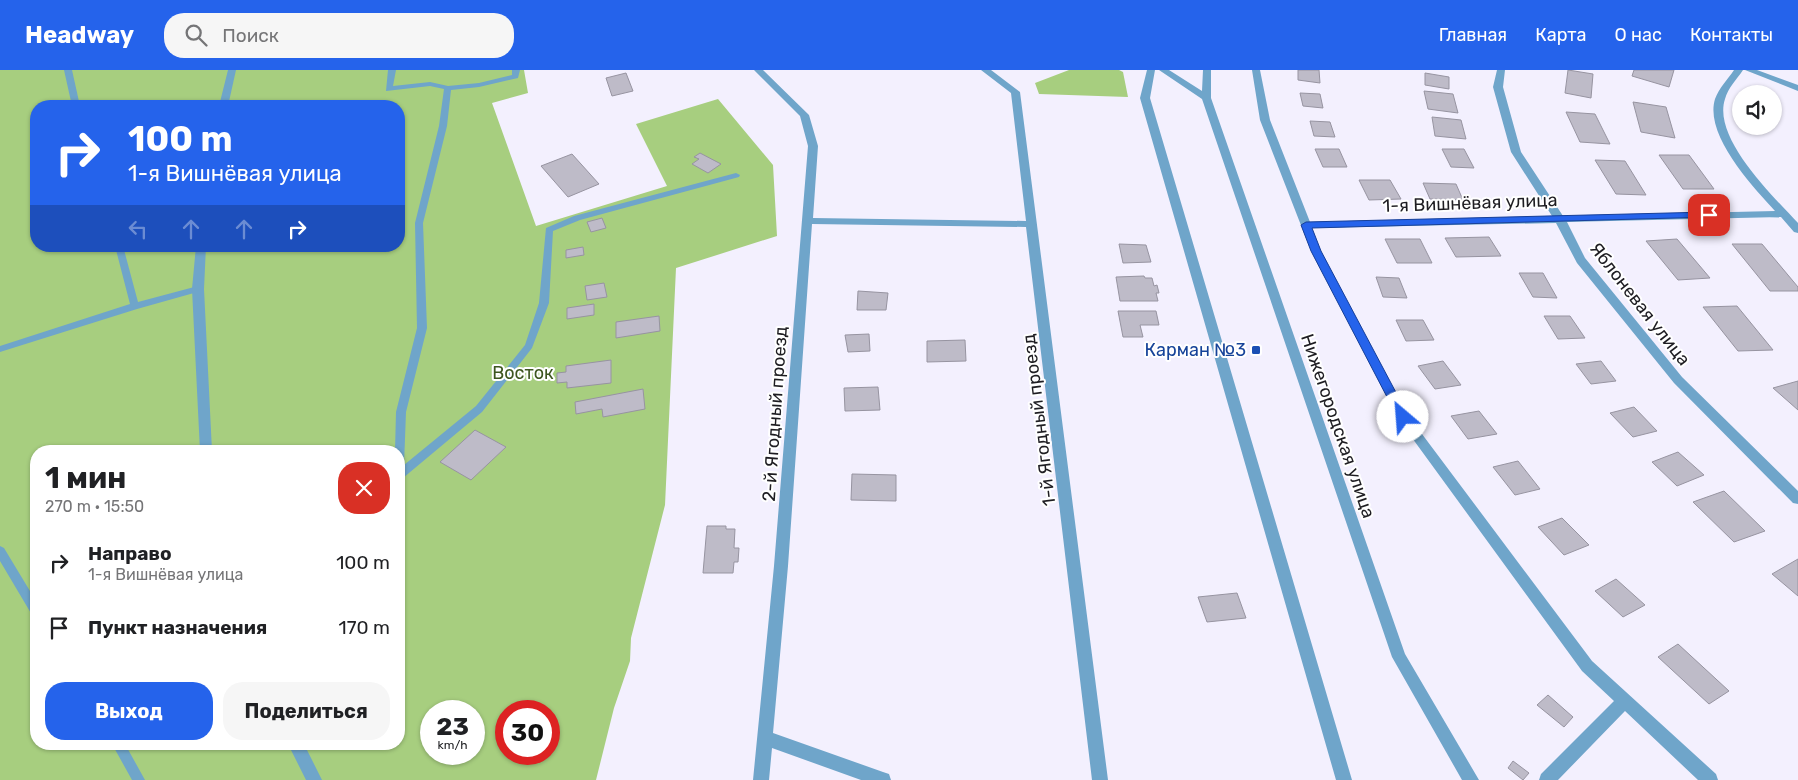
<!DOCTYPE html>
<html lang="ru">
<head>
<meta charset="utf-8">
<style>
	body { margin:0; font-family:Rubik,sans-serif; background:#f6f6f6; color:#202124; height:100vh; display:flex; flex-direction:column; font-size:19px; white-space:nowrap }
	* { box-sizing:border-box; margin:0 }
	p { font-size:16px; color:#757577 }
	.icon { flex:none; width:28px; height:28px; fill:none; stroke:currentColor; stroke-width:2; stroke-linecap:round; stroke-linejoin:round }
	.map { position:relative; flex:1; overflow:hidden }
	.sheet { position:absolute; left:30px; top:375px; width:375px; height:305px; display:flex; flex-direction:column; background:#fff; border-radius:20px; box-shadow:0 1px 4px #0004 }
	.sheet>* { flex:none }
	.banner { position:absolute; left:30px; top:30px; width:375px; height:152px; border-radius:20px; box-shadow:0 1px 4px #0004; background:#2563eb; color:#fff; overflow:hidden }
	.fabs { position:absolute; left:1732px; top:15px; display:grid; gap:10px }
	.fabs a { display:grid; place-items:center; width:50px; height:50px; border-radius:50%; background:#fff; box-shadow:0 1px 4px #0004; font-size:25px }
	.speed { position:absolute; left:420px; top:630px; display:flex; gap:10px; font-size:25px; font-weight:700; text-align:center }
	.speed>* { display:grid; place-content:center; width:65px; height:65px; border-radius:50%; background:#fff; box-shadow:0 1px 4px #0004; line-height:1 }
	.speed small { font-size:12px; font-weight:400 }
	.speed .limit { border:8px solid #d22; background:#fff; color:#111 }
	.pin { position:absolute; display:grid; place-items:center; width:42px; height:42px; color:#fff; margin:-21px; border-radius:10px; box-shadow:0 2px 8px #0006 }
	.me { position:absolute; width:55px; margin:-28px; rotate:333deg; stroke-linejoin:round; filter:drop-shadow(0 0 4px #0008) }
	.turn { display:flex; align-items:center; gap:18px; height:105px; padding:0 15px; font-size:22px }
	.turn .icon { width:65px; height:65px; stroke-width:2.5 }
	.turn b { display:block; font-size:35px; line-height:42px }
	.lanes { display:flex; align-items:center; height:48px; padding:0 15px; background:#0003; justify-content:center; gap:25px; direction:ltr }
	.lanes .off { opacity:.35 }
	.round { display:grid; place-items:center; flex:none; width:52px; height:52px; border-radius:20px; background:#f6f6f6 }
	.head { display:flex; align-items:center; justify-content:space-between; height:85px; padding:0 15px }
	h1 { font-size:30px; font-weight:700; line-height:38px }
	.primary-button { display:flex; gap:10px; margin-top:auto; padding:10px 15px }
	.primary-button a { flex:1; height:58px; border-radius:20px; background:#2563eb; color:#fff; font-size:20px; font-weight:700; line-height:58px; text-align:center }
	.primary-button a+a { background:#f6f6f6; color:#202124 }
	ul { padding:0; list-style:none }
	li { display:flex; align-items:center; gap:15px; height:65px; padding:0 15px }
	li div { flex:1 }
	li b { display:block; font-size:19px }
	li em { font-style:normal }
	header { display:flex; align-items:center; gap:30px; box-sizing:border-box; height:70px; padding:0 25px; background:#2563eb; color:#fff }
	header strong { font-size:24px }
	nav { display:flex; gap:28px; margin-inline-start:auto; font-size:18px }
	.search { width:350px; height:45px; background:#f6f6f6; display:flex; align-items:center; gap:12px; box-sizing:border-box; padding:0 18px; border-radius:20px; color:#757577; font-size:19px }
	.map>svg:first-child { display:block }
	.green { fill:#a7ce7f; fill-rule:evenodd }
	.building { fill:#bebbc8; stroke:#9794a1 }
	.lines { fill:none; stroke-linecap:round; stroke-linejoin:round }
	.service { fill:#6fa5ca; fill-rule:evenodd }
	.minor { fill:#6fa5ca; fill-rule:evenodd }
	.tertiary { fill:#6fa5ca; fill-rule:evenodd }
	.route { fill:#2563eb; stroke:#184099 }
	.transit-dot { fill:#1a4fb4; stroke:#fff; stroke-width:2 }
	.labels { text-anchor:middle; stroke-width:4; stroke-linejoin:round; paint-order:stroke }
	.street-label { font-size:18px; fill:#1e1d22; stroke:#fff }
	.transit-label { font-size:18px; fill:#164399; stroke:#fff; text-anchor:end }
	.park-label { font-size:18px; fill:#3d561f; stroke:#fff }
</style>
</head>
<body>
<header>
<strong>Headway</strong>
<div class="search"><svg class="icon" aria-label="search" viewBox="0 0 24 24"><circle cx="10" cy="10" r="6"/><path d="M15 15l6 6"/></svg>Поиск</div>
<nav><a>Главная</a><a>Карта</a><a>О нас</a><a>Контакты</a></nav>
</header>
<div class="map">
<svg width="1798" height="710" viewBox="0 0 1798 710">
	<rect width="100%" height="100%" fill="#f3f0fe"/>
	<path class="green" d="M0,0H524L528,23L492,33L536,156L667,116L636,54L718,29L773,95L777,166L676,198L665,435L631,568L630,591L614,638L596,710H0ZM36,36H399V176H36ZM36,381H399V674H36ZM431,641H474V684H431ZM506,641H549V684H506Z
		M1069,0H1119L1123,2L1128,27L1039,24L1035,13Z"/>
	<path class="building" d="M1298,0H1319L1320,13L1298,10Z
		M1568,0L1593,4L1591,28L1565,23Z
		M1634,0H1674L1669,17L1632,6Z
		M626,3L633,21L612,26L606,8Z
		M1425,3L1449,7V19L1425,15Z
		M1424,21L1453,24L1458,43L1428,39Z
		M1300,23L1320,24L1323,38L1303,36Z
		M1633,32L1666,37L1675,68L1641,62Z
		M1566,42L1595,44L1610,74L1580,72Z
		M1432,47L1461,50L1466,69L1435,66Z
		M1310,51L1330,52L1335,67L1314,66Z
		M1315,79H1339L1347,97H1323Z
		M1442,79H1464L1474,98L1451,97Z
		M700,83L721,94L708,103L692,94L699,89L694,87Z
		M572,84L599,114L568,127L541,96Z
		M1659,85H1689L1714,119H1683Z
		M1595,90L1625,91L1646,125L1616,124Z
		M1359,110H1390L1401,129L1369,130Z
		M1423,113L1456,114L1463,130L1430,129Z
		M602,148L606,158L591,162L587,152Z
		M1489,167L1501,186L1456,187L1445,168Z
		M1385,169H1420L1432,193H1397Z
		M1677,169L1710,208L1678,210L1646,171Z
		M1119,174L1146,175L1151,192L1123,193Z
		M1732,174H1762L1798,217V221H1770Z
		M583,177L584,185L566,188V180Z
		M1519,203H1543L1557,228L1533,227Z
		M1144,206L1145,208H1152L1154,216L1157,215L1159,223H1156L1158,231H1120L1116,207Z
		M1376,207L1399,208L1407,228L1383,227Z
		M604,213L607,227L587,230L585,216Z
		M858,221L888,223L886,240H857Z
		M594,234V245L567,249V238Z
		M1737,236L1773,280L1738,281L1703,237Z
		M1118,241H1156L1159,255H1140L1143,267H1123Z
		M659,246L660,261L616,268V252Z
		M1544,246H1570L1585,268L1558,269Z
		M1396,250H1423L1434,270L1406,271Z
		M869,264L870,281L848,282L845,265Z
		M965,270L966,291L927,292V271Z
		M611,290V313L567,318V312L557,313V303L566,302V296Z
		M1443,291L1461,315L1435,319L1418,296Z
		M1601,291L1616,311L1591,314L1576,294Z
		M1798,311V340L1773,318Z
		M878,317L880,340L845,341L844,318Z
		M643,319L645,339L603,347L602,339L576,344L575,332Z
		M1634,337L1657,361L1633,367L1610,343Z
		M1479,341L1497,364L1468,369L1451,346Z
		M475,360L506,377L471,410L440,392Z
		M1678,382L1704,405L1677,416L1652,392Z
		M1518,391L1540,419L1515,425L1493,397Z
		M852,404L896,405V431L851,430Z
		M1724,421L1765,461L1734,472L1693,432Z
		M1562,448L1589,475L1564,485L1538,457Z
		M707,456H726V459H735L734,478H739L738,492H734L733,503H703Z
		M1798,489V526L1772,504Z
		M1616,509L1645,535L1623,547L1595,521Z
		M1237,523L1246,548L1207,552L1198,527Z
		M1678,574L1729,621L1709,634L1658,587Z
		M1548,625L1573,647L1564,657L1537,635Z
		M1513,691L1529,703L1523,710L1508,698Z"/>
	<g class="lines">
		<path class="service" d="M64,0H72L80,36H72Z
			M388,0H396L393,16L430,12L448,16L479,13L512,5V0H520L518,8L479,17L451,20L447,56L423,153L427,258L406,342L404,395L476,336L525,275L539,233L546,158L574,146L736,103L740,105L739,107L580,150L553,161L549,233L532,278L482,342L403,408L399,409V381H395L396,342L417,258L415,153L439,56L444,19L430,16L386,21Z
			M115,176H123L138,232L198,216L202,219L201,221L137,239L0,282V276L130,234Z
			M0,476L4,478L36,531V546L32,545L0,491Z
			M112,674H125L145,710H132Z"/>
		<path class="minor" d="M228,0H236L228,36H219Z
			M754,0H763L809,45L818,76L813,148L1026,151L1011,23L981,0H991L1020,22L1108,710H1092L1026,157L812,154L788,496L773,663L883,702L889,704L891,710H861L772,678L769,710H753L774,496L808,76L800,46Z
			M1147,0H1155L1150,28L1352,710H1336L1140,28Z
			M1252,0H1260L1270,50L1310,152L1552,146L1511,82L1493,17L1497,0H1505L1503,17L1521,82L1563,146L1775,141C1753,117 1704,65 1715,29C1719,18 1728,9 1734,0H1743C1737,9 1728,18 1725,29C1712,68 1774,127 1798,153V163L1794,162L1781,147L1567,152L1585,188L1682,307L1798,421V434L1793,433L1674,313L1577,193L1556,153L1312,158L1321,181L1407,344L1592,591L1716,704L1718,710H1698L1625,641L1558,710H1539L1541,704L1614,631L1582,601L1399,350L1311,181L1260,50Z
			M1745,0H1757L1798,15V21Z
			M196,176H206L204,219L212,381H200L192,219Z
			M288,674H304L322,710H306Z"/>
		<path class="tertiary" d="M1159,0H1169L1202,21L1203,0H1211V28L1405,584L1479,710H1462L1392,587L1202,29Z"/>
	</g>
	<path class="route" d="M1709,142L1712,143V147L1312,158L1321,181L1409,347L1403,352L1399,350L1311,181L1301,155L1306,152Z"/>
	<rect class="transit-dot" x="1251" y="275" width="10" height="10" rx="2.5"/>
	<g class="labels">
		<g class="street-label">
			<text transform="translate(1470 133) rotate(-2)" y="6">1-я Вишнёвая улица</text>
			<text transform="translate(1640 234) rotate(52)" y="6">Яблоневая улица</text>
			<text transform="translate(775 344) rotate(-86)" y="6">2-й Ягодный проезд</text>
			<text transform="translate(1039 350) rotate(-97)" y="6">1-й Ягодный проезд</text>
			<text transform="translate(1338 356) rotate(71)" y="6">Нижегородская улица</text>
		</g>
		<g class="transit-label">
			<text x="1246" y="286">Карман №3</text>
		</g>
		<g class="park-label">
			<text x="523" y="309">Восток</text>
		</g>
	</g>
</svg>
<div class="fabs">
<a><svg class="icon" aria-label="sound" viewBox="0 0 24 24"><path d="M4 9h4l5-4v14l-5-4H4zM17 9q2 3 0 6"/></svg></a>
</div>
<div class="speed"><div>23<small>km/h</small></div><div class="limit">30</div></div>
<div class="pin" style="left:1709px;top:145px;background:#d93025"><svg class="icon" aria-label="arrive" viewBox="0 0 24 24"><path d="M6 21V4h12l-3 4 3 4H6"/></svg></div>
<svg class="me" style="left:1403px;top:347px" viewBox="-20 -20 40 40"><circle r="19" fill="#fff"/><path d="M0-13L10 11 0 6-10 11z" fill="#2563eb"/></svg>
<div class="banner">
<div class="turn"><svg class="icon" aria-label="right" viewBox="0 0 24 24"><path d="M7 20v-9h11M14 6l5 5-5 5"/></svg><div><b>100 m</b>1-я Вишнёвая улица</div></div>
<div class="lanes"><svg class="icon off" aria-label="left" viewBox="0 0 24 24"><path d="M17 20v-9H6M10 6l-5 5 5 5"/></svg><svg class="icon off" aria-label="ahead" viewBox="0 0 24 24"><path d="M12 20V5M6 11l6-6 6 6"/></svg><svg class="icon off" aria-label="ahead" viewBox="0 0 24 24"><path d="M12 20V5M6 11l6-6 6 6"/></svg><svg class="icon" aria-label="right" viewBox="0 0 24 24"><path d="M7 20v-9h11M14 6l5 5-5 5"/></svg></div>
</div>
<section class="sheet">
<div class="head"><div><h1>1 мин</h1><p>270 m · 15:50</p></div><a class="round" style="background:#d93025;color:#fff"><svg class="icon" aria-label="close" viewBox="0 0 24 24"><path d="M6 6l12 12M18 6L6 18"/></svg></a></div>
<ul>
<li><svg class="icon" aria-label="right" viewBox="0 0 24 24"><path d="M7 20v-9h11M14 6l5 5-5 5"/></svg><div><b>Направо</b><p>1-я Вишнёвая улица</p></div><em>100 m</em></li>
<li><svg class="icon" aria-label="arrive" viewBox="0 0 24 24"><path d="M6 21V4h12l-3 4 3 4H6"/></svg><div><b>Пункт назначения</b></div><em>170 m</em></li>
</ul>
<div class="primary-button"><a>Выход</a><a>Поделиться</a></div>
</section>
</div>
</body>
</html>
